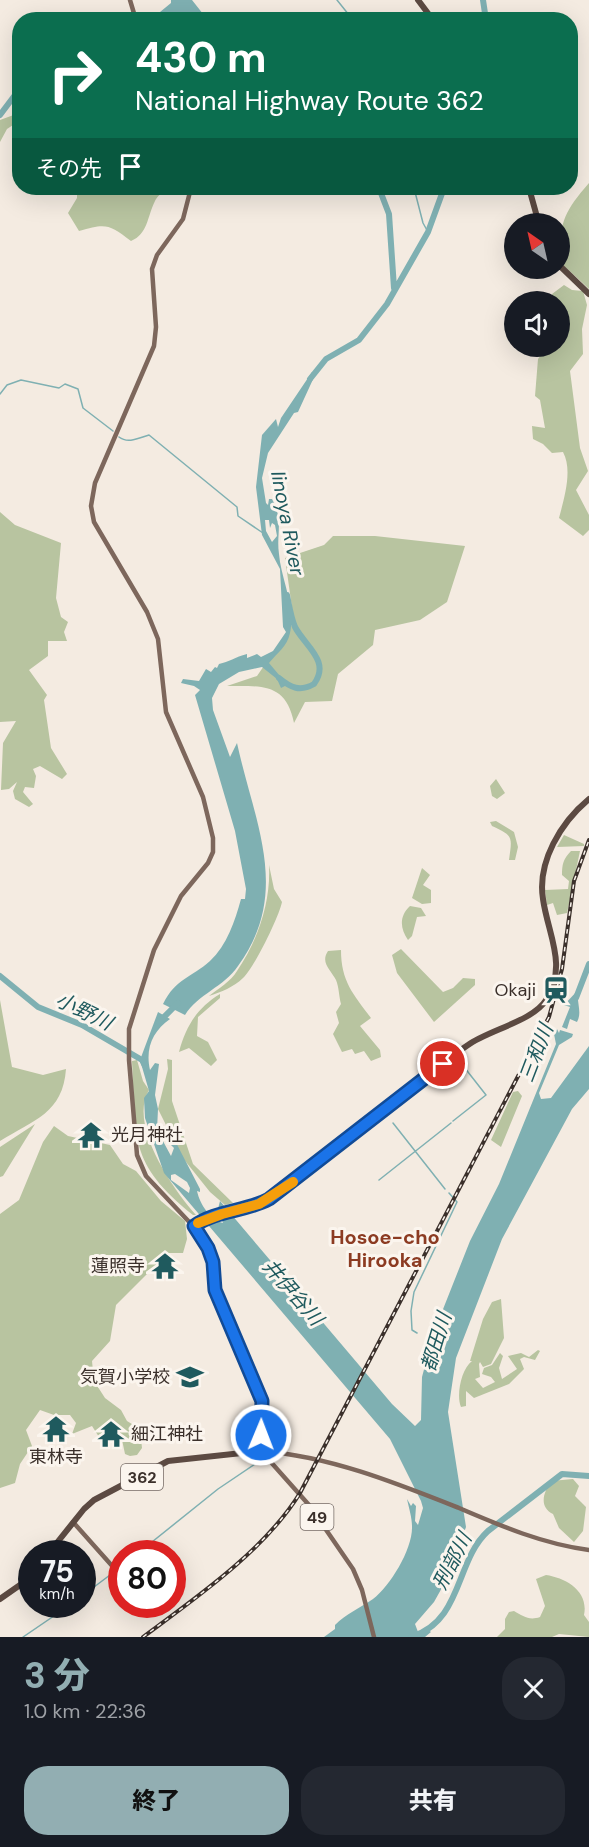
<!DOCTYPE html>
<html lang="ja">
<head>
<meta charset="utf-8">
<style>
	body { margin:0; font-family:"DM Sans","Noto Sans JP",sans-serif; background:#242831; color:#f1f3f6; height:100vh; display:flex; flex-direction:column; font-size:22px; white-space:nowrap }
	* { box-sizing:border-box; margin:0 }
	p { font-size:20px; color:#9ea1a6 }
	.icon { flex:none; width:33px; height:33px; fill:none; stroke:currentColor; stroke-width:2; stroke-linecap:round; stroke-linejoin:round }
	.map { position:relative; height:1637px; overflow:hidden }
	.side { display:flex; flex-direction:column; background:#171b24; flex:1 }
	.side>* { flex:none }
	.hud { position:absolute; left:12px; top:12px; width:566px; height:183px; border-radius:24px; box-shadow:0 6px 24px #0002; background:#0b6e4f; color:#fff; overflow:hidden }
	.needle { width:39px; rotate:326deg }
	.fabs { position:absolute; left:504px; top:213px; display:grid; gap:12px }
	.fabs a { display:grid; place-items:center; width:66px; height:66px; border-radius:50%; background:#171b24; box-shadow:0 6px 24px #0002; font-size:30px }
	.speed { position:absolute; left:18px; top:1540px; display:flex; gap:12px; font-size:30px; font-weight:700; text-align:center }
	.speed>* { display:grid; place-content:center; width:78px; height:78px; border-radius:50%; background:#171b24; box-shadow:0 6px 24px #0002; line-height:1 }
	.speed small { font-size:15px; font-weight:400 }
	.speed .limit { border:9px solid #d22; background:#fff; color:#111 }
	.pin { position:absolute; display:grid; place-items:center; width:51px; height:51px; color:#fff; margin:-26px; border:3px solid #fff; border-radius:50%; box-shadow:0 2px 6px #0007 }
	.me { position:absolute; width:66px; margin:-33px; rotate:1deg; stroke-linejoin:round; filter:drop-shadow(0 0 4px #0008) }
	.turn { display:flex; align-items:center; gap:21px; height:126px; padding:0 24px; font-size:27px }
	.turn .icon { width:78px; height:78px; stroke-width:2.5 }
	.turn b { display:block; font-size:42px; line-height:51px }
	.then { display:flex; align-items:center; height:57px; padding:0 24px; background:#0003; gap:12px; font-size:22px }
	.round { display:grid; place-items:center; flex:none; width:63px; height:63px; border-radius:24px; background:#242831 }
	.overview { display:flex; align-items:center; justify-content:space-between; height:102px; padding:0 24px }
	h1 { font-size:36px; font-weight:800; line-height:45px; color:#92aeb2 }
	.button { display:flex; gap:12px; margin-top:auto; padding:12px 24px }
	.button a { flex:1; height:69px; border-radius:24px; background:#92aeb2; color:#111; font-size:24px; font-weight:800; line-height:69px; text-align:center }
	.button a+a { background:#242831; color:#f1f3f6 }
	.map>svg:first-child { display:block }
	.green { fill:#b8c4a0 }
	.water { fill:#7fb0b2; fill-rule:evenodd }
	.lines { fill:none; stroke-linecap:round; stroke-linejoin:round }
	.stream { stroke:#7fb0b2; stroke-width:1.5 }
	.river { stroke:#7fb0b2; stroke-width:6 }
	.major { stroke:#7d675c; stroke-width:4.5 }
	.highway { stroke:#5c4a42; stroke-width:6 }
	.rail-casing { stroke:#3b302b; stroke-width:4 }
	.rail { stroke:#fbf5ee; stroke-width:1.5; stroke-dasharray:4.5; stroke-linecap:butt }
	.route-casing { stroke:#114b97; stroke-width:15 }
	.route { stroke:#1a73e8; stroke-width:10 }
	.slow { stroke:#f59e0b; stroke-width:10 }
	.labels { text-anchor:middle; stroke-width:6; stroke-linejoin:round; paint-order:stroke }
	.shield { fill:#fbf5ee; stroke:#756b66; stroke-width:1.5 }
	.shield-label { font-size:16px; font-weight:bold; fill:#3b302b }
	.poi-label { font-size:18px; fill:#3b302b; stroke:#fbf5ee; text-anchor:end }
	.water-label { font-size:20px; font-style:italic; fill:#1f5a5e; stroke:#fbf5ee }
	.neighbourhood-label { font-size:20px; font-weight:bold; fill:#8c3b22; stroke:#fbf5ee }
</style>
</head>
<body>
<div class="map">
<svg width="589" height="1637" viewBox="0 0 589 1637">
	<rect width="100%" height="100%" fill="#f4ebe1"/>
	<path class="green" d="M19,113V121L7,129L0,142V120Z
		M589,183V289L560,262C559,224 563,213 589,183Z
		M77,188H168C163,192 157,196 155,201C147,217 148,234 131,241C109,224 106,223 79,231L68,213L77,198Z
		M564,285L572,290L583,291L587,305L582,329L583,354L570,371L580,448L588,471L576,490L589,515V530L583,536L559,518C564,499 573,470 563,452L552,453L543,444L533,439L532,426L545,428L540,400L535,396L538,359L547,347L560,346V302L551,301L552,294Z
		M0,512L15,525L61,543L56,598L61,617L68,622L64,632L67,641H48V656L29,670L47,695L44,700L51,748L67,774L62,779L40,766L33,769L36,776L34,788L25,787L23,792L33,804L29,807L15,799L13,791L17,782L9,789L1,790L3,743L16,721L0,722Z
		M333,536H375L465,546L447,602L420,620L375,630L373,645L338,674L332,701L305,702L294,723C286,683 262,686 227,686L257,676L294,622L285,558L324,545Z
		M496,779L505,793L497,799L492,796L490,786Z
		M496,821L514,832L518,847L515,860H509C512,837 514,836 492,826L490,822Z
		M564,835L584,844V846L557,847Z
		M571,851H580L567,913L557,915L553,903L547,905L545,890L568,889L569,881L562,875C562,865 563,859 571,851Z
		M269,865L274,889L282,902C279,917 254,968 243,978C234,987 221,992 209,996C218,989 231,981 237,971C258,940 271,902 269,865Z
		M422,868L430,875L423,885L431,890V903L422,904L412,898Z
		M410,906L421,908L426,916L417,917L412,936L408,940C400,929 399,916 410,906Z
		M401,949L443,992L453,988L463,978L475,979V985L434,1022L397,973L392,955Z
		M341,950C341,981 353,994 371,1018L360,1026L380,1050L381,1057L371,1061L364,1051L355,1054L352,1049L342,1052L333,1034L339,1023L336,1012L341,1004C339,997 339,987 336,980C331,970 320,963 328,951Z
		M220,994V998L198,1017L197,1036L208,1042L217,1060L211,1066L189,1048L179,1052C186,1026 197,1008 220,994Z
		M0,1000L12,1067L43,1075L66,1069C63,1113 34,1120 0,1141Z
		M167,1059L172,1060V1101L193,1164L233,1203L225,1205L210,1192L182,1157L158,1109L168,1069Z
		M137,1060L143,1081L149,1090C128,1125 173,1189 196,1215H193C128,1163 136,1138 132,1061Z
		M518,1091L522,1096L501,1147L491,1140L513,1092Z
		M35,1124L3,1176L0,1177V1147Z
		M54,1126L68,1136L110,1145L123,1164L136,1171L161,1201L185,1221L187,1239L183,1253H168L116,1305L110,1341L92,1361L94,1381L105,1398L121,1410L127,1421L140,1429L142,1448L137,1455L130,1456L125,1454L121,1435L113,1426L99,1437L92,1426L72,1434L76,1423L70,1415H54L40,1410L26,1430L32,1446L20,1464L15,1483L0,1488V1214L19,1200L43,1142Z
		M501,1299L504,1338L491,1364L483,1367L480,1362L479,1364L480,1377L475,1379L483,1388L495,1382L491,1377L482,1374L484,1368L492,1365L500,1353L503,1356L499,1368L502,1379L517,1369L508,1356L521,1353L529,1357L538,1350L540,1351L535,1360L524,1357L520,1359L524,1369L509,1384L474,1398L466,1391V1406L461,1407C456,1396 461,1369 472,1361H470L483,1319L492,1302Z
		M573,1479L579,1486L575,1496L586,1507L583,1531L574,1542L559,1528L553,1514C538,1506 544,1492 551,1481Z
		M546,1575C566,1578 589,1591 584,1615L589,1622V1637L559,1634L552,1637H497L505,1629V1619L509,1612L514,1611C523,1616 529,1621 540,1617L545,1606L536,1579Z"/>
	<path class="water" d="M171,0H192L207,19H159L160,12L171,3Z
		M312,372L315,375L298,412L294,413L268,453L262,478L266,503L268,505L269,499H272C284,521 276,534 279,554C281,579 296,607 290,633C287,647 277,653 269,663L285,682V686L281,688L277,679L262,667L239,672L219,684L212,698L213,710L230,757L237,743C254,822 292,892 238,966C224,987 198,994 185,1015L163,1004C176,978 191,978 210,961C227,945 235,921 241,899H245L246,889L235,831L195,695L200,690L194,686L181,683L183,679L199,681L206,669L211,672L215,667L217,668L219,664C229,662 235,657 247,654V658L257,654L261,657L273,651L286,632L283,627L280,569L262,535L256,487L262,435L276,419L278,427L281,418ZM265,520H269L270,528L272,523L275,525L277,536L272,542L266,531Z
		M579,989C575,1001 583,1011 577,1022L570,1019L567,1029L562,1027L570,1007L564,1005Z
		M158,1012L170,1019C153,1031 145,1048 150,1070L155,1063L159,1064L155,1095L158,1109L157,1130L171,1156L174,1148L170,1144L169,1129L200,1189V1192L197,1191C200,1205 210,1219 223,1223L218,1209L220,1201L392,1404L415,1426L421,1420L422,1377L434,1332L470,1241L499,1184L556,1044L554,1034L557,1029L559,1033L560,1030L573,1034L572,1037L559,1045L539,1093L541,1099L551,1098L589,1046V1089L572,1109L502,1239L456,1358L448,1412L466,1527L448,1577L434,1602L415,1624L418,1632L426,1628L431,1632L425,1637H324L335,1629V1625C346,1614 360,1608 373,1599C390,1586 413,1549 412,1526C412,1518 409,1508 407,1499L411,1506L413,1503L416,1506L415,1521L418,1525L423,1508L421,1501L390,1439L164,1173L145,1118L144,1098L149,1091L140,1060ZM175,1174L187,1182L190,1188L189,1193L171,1180V1175Z"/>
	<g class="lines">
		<path class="stream" d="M337,0L353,20
			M414,188L423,223L428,232
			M0,394L7,385L21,380L59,388L65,384L78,389L83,408L113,431
			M119,437C128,444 139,438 149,435L237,507L238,516L263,533
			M453,1121L486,1095L457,1058
			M393,1123L445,1189
			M379,1180L451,1123
			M417,1333L412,1330L411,1311L414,1292L457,1202L449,1193
			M137,1554L218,1489L258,1462
			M82,1596L114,1572
			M23,1637L70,1605"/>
		<path class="river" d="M483,0L486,20
			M0,115L15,95L20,93
			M379,188L389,214L394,288
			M310,379L326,359L359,340L387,304L428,232L444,188
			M279,678C291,688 300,692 314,684C331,661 305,646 295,627C291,618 289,605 287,595
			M0,976L38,1007L82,1025L142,1060L145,1066
			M576,998L589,964
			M159,1022L178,1003
			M411,1637C463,1621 455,1561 488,1531L562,1474L589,1476"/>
		<path class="major" d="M130,0L136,20
			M191,188L183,219L157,255L152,269L156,327L154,346L95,483L91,506L94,522L147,612L158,639L166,712L203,797L213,838V852L208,863L181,896L154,950L129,1029V1060L137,1155L146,1176L193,1226
			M261,1451C329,1456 396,1483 459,1508C501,1526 543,1544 589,1550
			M261,1451L309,1505L353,1569L362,1590L374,1637
			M73,1522L122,1577
			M144,1605L147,1609"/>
		<path class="highway" d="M418,0L433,20
			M529,188L539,224
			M560,266L589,294
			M48,1554L84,1509L94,1500L168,1461L261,1451L262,1401L215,1290L214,1262L209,1248L193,1226C216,1211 245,1212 269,1199C338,1151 398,1092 468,1045C489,1030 533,1021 546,1000C568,965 548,935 543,899C537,862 561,822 589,799
			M0,1599L20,1585L32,1573"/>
		<defs>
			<path id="rail" d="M143,1637C197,1597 265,1550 300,1493L549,1017L562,969L574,881L589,840"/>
		</defs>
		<use href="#rail" class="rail-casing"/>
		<use href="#rail" class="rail"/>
	</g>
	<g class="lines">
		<defs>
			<path id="route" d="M261,1435L262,1401L215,1290L213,1262L208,1248L194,1226C216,1210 245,1212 269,1199L443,1064"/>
		</defs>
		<use href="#route" class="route-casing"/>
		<use href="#route" class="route"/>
		<path class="slow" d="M198,1223L222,1214L259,1204L293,1182"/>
	</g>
	<defs>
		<symbol id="station-bare" viewBox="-9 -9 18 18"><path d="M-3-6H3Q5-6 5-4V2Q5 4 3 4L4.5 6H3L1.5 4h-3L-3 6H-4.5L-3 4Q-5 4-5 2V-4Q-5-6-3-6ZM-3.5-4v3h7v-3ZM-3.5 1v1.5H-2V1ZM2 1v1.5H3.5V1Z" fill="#1f5a5e" stroke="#fbf5ee" stroke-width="2.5" paint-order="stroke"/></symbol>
		<symbol id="temple-bare" viewBox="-9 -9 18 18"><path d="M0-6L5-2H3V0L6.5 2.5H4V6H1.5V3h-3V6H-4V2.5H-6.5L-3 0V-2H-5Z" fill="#1f5a5e" stroke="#fbf5ee" stroke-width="2.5" paint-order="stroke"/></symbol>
		<symbol id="school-bare" viewBox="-9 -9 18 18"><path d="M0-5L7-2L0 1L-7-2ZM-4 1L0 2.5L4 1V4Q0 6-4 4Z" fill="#1f5a5e" stroke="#fbf5ee" stroke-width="2.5" paint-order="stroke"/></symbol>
	</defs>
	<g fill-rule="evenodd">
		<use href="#station-bare" x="537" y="971" width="38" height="38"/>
		<use href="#temple-bare" x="72" y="1116" width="38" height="38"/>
		<use href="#temple-bare" x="146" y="1247" width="38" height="38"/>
		<use href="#school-bare" x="171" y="1358" width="38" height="38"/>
		<use href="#temple-bare" x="37" y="1410" width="38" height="38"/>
		<use href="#temple-bare" x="92" y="1415" width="38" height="38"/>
	</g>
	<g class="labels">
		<g class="shield">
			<rect x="121" y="1464" width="42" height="26" rx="4.5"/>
			<rect x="300.5" y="1504" width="33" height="26" rx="4.5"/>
		</g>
		<g class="shield-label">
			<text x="142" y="1483">362</text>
			<text x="317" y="1523">49</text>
		</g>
		<g class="poi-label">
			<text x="536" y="996">Okaji</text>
			<text x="111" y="1141" text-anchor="start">光月神社</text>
			<text x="145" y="1272">蓮照寺</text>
			<text x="170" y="1383">気賀小学校</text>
			<text x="131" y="1440" text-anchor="start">細江神社</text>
			<text x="56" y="1463" text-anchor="middle">東林寺</text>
		</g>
		<g class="water-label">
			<text transform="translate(288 523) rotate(79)" y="7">Iinoya River</text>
			<text transform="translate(84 1011) rotate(26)" y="7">小野川</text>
			<text transform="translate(536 1053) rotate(-69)" y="7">三和川</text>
			<text transform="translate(293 1292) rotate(49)" y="7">井伊谷川</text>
			<text transform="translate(436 1342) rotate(-73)" y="7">都田川</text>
			<text transform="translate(452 1561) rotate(-63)" y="7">刑部川</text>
		</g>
		<g class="neighbourhood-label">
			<text x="385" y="1244">Hosoe-cho<tspan x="385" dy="23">Hirooka</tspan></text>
		</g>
	</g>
</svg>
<div class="fabs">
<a><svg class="needle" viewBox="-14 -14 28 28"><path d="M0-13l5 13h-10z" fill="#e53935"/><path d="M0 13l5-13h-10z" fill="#9ea1a6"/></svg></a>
<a><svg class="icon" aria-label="sound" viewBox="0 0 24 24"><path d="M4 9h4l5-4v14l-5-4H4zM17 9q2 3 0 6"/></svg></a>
</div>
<div class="speed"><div>75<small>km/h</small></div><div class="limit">80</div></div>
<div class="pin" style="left:443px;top:1064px;background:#d93025"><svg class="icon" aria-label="arrive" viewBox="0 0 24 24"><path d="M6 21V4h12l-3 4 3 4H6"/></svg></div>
<svg class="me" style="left:261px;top:1435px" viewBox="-20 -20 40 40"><circle r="17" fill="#1a73e8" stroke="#fff" stroke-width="3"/><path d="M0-11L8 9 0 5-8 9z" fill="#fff"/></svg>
<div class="hud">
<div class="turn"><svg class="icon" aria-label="right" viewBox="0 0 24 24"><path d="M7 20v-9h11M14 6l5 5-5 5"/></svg><div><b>430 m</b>National Highway Route 362</div></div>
<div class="then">その先<svg class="icon" aria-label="arrive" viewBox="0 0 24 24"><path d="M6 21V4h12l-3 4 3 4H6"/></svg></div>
</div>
</div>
<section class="side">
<div class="overview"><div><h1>3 分</h1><p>1.0 km · 22:36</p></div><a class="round"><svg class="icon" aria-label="close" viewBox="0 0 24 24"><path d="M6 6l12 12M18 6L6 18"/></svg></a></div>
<div class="button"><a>終了</a><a>共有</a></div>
</section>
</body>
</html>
